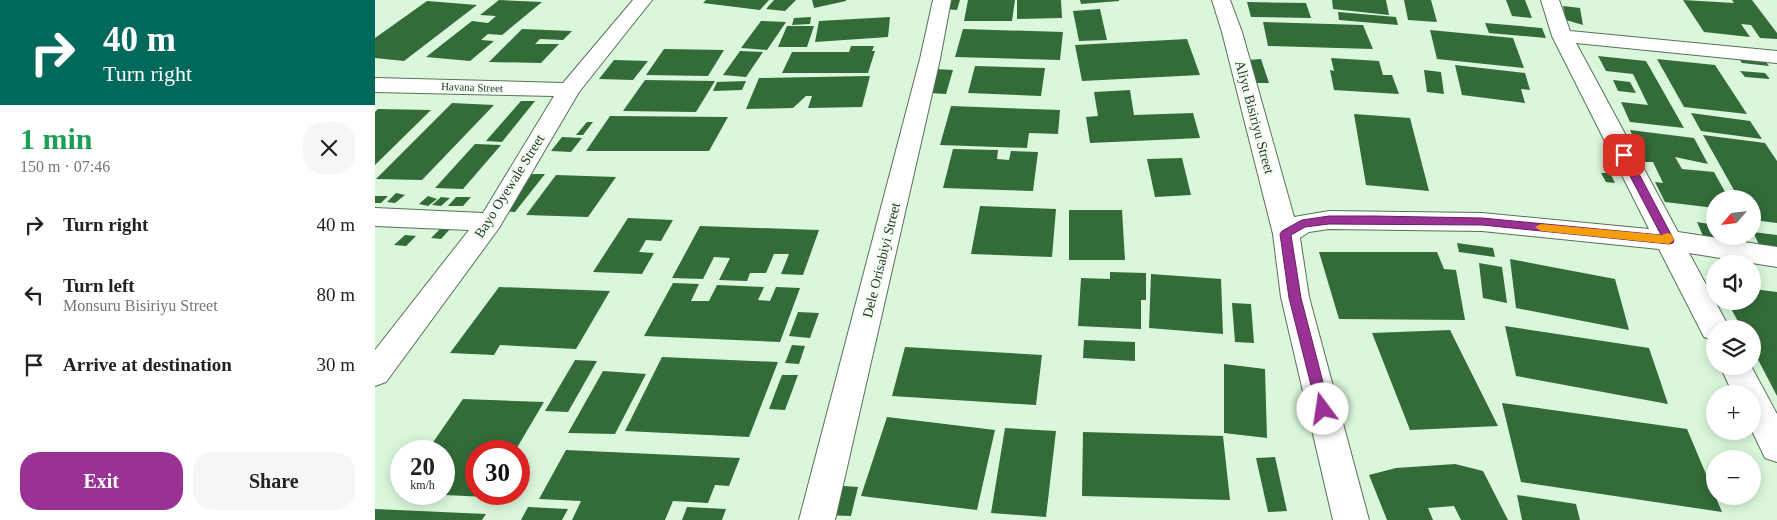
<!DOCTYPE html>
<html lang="en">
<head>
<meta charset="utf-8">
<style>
	body { margin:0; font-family:"Times New Roman",serif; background:#f6f6f6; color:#222; height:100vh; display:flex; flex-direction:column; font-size:19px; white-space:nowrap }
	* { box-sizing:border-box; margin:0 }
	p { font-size:16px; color:#767676 }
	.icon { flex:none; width:28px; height:28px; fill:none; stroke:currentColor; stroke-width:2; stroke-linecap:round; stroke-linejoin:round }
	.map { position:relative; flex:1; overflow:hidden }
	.sheet { display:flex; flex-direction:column; background:#fff; width:375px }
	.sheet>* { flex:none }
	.hud { background:#00695c; color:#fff; overflow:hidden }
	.needle { width:32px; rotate:242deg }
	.fabs { position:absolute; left:1331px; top:190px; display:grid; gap:10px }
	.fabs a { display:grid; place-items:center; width:55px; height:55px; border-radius:50%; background:#fff; box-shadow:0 2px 12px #0003; font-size:25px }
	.speed { position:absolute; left:15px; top:440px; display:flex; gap:10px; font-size:25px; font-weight:700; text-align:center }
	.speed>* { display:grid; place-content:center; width:65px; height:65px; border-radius:50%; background:#fff; box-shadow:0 2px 12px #0003; line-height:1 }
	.speed small { font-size:12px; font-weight:400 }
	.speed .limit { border:8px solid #d22; background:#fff; color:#111 }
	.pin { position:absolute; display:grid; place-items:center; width:42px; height:42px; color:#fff; margin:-21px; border-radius:10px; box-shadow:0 2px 8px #0006 }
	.me { position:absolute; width:55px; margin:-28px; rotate:346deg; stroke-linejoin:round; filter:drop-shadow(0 0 4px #0008) }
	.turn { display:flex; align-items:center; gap:18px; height:105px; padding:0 20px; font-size:22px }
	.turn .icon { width:65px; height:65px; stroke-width:2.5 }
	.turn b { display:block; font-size:35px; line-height:42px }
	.round { display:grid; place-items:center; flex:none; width:52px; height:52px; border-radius:20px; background:#f6f6f6 }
	.head { display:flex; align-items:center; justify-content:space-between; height:85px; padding:0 20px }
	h1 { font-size:30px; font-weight:600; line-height:38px; color:#1e9e55 }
	.cta { display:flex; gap:10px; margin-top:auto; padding:10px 20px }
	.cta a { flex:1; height:58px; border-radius:20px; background:#9a3295; color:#fff; font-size:20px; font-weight:600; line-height:58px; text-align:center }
	.cta a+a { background:#f6f6f6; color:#222 }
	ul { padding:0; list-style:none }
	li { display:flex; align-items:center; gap:15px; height:70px; padding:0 20px }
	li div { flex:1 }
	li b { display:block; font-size:19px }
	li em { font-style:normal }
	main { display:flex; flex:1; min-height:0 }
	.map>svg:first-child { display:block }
	.building { fill:#336b39 }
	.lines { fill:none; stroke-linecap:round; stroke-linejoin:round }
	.minor-casing { stroke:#577158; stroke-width:2 }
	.minor { fill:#fff; fill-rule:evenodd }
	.route { fill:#9a3295; stroke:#642061 }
	.slow { fill:#f59e0b }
	.labels { text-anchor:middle; stroke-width:5; stroke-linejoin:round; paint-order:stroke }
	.far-street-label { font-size:11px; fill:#2d382d; stroke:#f3fef3 }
	.street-label { font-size:14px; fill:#2d382d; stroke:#f3fef3 }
</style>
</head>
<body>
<main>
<section class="sheet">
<div class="hud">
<div class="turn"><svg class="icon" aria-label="right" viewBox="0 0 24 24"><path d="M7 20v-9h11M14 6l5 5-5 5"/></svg><div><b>40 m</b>Turn right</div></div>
</div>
<div class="head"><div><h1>1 min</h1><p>150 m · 07:46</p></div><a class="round"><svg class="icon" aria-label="close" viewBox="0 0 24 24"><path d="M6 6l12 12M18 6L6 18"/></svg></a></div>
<ul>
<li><svg class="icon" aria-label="right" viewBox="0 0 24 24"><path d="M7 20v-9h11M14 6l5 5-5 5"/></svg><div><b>Turn right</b></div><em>40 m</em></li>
<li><svg class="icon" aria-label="left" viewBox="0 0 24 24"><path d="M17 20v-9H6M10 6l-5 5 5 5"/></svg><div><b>Turn left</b><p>Monsuru Bisiriyu Street</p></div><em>80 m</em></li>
<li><svg class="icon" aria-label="arrive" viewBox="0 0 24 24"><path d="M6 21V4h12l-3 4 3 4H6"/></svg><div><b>Arrive at destination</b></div><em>30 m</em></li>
</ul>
<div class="cta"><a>Exit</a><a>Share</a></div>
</section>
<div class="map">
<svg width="1402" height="520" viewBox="0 0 1402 520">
	<rect width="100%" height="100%" fill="#daf7db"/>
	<path class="building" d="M124,0L167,2L127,35L113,34L106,40L119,41L95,61L51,57L97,21L113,23L121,16L105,15Z
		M331,0H394L385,10L328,3Z
		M399,0H421L410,11L391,9Z
		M437,0H471V1L439,8Z
		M571,0H585L582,10L568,9Z
		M593,0H640L637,21H589Z
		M642,0H686L687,18L642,19Z
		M705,0H744V1L706,4Z
		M957,0H1011L1014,15L958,9Z
		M1029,0H1056L1062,22L1033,20Z
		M1131,0H1150L1157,18L1137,16Z
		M1308,0L1359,3L1357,0H1377L1402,33V39L1385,38L1376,25L1366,24L1375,37L1329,32Z
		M52,1L102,5L29,61L0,58V38Z
		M872,2L931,3L936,18L876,17Z
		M1188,6L1205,8L1208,25L1191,20Z
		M725,9L732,40L704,41L698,11Z
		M963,12L1021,17L1023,25L964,20Z
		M436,17L435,24L417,25L419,18Z
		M515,17L513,37L440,42L444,21Z
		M386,21L411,22L392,50L366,48Z
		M888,22L988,25L998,49L893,46Z
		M1110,23L1167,28L1171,38L1114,33Z
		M412,26H439L432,47H403Z
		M147,29L197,31L188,40L165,39L160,44H184L166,63L114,62Z
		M588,29L688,32L685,60L580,57Z
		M1055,30L1138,38L1149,68L1062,59Z
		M812,39L825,75L707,81L700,45Z
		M476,46H499L497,51H500L493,73H407L417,52H474Z
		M289,49L349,50L333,76L271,75Z
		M365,51L388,52L371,77L348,75Z
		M1362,55L1389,59L1394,66L1367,63Z
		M1223,56L1271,61L1309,128L1255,122L1246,102L1273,105L1258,74L1231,71Z
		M956,58L1004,61L1008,75H1017L1024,94L959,90L955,70L959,71Z
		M886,59L894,83H880L873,60Z
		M1282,59L1340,65L1372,114L1309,107Z
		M239,60L273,61L258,80L224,79Z
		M1080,65L1150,73L1155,90L1146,89L1150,103L1087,95Z
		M600,66L670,68L666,96L593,93Z
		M560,69L578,70L571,94L553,93Z
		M1049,70L1066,72L1069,94L1052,92Z
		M1365,71L1390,73L1395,79L1370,77Z
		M495,76L487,107L433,108L437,96H431L418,108L371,109L384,78Z
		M270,80L340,81L321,112L248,111Z
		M1238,80L1255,82L1261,93L1243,91Z
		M371,81L367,90L338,91L342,82Z
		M755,90L759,115L818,113L825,138L715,143L711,117L723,116L719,92Z
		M146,101H160L127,142L111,141Z
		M77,103L119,105L47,180L1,179Z
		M576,106L685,110L683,134L654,133L652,148L565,145Z
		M3,109L56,110L0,165V112Z
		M1316,113L1375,121L1387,139L1326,131Z
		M979,114L1035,118L1054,191L991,185Z
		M235,116L353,117L334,151H211Z
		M212,122H218L208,135H201Z
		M1255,130L1319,138L1333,164L1300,157L1307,169L1339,172L1354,199H1340V208L1290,202L1280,182L1288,183L1278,162H1270Z
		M1328,135L1390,143L1402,161V223L1378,220V199H1364Z
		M187,137L207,138L196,152L176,151Z
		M100,144L126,145L88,189L60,188Z
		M578,149L623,150L622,159L634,160L636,151L663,152L658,191L568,188Z
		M807,158L816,195L780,197L772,159Z
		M1226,173H1235L1240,183L1231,182Z
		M157,174H170L140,212L127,211Z
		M181,175L241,177L213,217L151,215Z
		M21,193L30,195L20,203L12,202Z
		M0,196H13L6,203H0Z
		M53,196L62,199L53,206L44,204Z
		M66,197L75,198L66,206L57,205Z
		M81,197H96L88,206H73Z
		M605,206L681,209L677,257L596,254Z
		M694,210H747L750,260H694Z
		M253,218L298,220L286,241L271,240L264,252L279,253L267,274L218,272Z
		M1322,222L1340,225V236H1370L1374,243L1328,236Z
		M325,226L444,230L428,275L406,274L414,254H399L391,273H375L372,281L344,280L355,258L339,257L328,279L297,278Z
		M66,228H76L66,239L56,238Z
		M1378,232L1402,235V251L1386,249Z
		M30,235L41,236L31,246L19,245Z
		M1082,243L1118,248L1120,257L1084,252Z
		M944,252H1062L1069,269L1081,270L1090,320L964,319Z
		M1135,259L1240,279L1254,330L1141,308Z
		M1104,263L1127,267L1132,303L1108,298Z
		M735,272L771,273V300H766V329L703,326L706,278L735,279Z
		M776,274L846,279L848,334L774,328Z
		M298,283L324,284L316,301H334L342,285L389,287L383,300L395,301L401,287L425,288L405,342L269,336Z
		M124,287L235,291L201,349L125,345L119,355L75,353Z
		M1378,289L1402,292V396L1378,350V329H1367L1352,301H1378Z
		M857,303L876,304L879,343L860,342Z
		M423,312L444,313L435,338L414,336Z
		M1130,326L1274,348L1293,404L1141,376Z
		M1075,330L1123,426L1035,430L997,333Z
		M709,340L760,342V361L708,358Z
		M417,345L430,346L424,364L410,363Z
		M530,347L667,355L661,405L517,396Z
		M287,357L403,362L374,437L250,431Z
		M200,360L222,361L193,412L170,411Z
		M849,364L890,369L892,438L849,433Z
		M228,371L271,374L240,434L193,433Z
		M407,375H423L410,410L394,409Z
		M88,399L169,402L140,451H101V494H114L112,497L69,495V451H52Z
		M1127,403L1312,429L1347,512L1146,482Z
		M512,417L620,430L602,510L486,496Z
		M630,428L681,431L671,517L616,513Z
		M708,432L848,436L855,500L707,496Z
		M191,450L365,458L354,486L340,485L333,503L298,501L290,520H197L206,501L164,499Z
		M900,457L912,511L893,512L881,458Z
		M1080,464L1108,471L1133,520H1086L1079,506L1053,508L1058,520H1012L994,475L1021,468Z
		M456,485L483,487L476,516L448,515Z
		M1142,495L1201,504L1205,520H1147Z
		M153,507L193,509L187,520H146Z
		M312,507L351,509L347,520H307Z
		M0,509L111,514L107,520H0Z"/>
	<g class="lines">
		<defs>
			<path id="minor" d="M258,0H277L204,92L124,228L11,382L0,386V350L94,230L0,226V208L108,213L179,96L0,92V78L188,83Z
				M558,0H576L565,59L460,520H424L545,59Z
				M837,0H855L867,32L919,217L954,211L1107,213L1274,229L1177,36L1166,0H1184L1195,31L1402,51V63L1201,43L1303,232L1402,247V267L1314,253L1355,329H1340V341L1329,337L1284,249L1107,231L954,229L934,232L925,238L934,297L994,520H958L906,297L898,234L847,32Z
				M1345,366H1376L1402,414V462L1390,458L1377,431L1378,394H1358Z"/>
		</defs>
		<use href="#minor" class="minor-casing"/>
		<use href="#minor" class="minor"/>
	</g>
	<path class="route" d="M1249,152L1254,155L1299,240L1298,243L1294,244L1107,225L954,224L930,227L916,235L926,298L955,409L953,413L948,415L943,413L914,298L905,234L907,231L927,220L954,216H998L1107,218L1286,235L1244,155Z"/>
	<path class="slow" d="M1166,224L1287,235L1292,233L1296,234L1299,240L1294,244L1166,231L1160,227Z"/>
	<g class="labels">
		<g class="far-street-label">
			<text transform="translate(97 87) rotate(2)" y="4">Havana Street</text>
		</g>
		<g class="street-label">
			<text transform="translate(880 117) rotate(75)" y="5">Aliyu Bisiriyu Street</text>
			<text transform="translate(134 186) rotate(-58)" y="5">Bayo Oyewale Street</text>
			<text transform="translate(506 260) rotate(-76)" y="5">Dele Orisabiyi Street</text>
		</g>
	</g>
</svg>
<div class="fabs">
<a><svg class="needle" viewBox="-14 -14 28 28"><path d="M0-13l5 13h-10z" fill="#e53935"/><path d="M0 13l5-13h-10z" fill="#767676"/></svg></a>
<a><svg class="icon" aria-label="sound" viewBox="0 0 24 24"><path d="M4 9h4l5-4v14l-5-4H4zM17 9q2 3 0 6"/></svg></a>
<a><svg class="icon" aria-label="layers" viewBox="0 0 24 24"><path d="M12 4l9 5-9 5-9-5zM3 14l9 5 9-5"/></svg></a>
<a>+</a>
<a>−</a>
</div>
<div class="speed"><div>20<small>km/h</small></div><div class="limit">30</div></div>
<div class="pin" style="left:1249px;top:155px;background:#d93025"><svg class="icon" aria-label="arrive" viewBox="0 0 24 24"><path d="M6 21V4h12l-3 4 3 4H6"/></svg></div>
<svg class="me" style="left:948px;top:409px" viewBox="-20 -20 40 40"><circle r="19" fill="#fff"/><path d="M0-13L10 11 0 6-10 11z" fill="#9a3295"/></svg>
</div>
</main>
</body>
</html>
